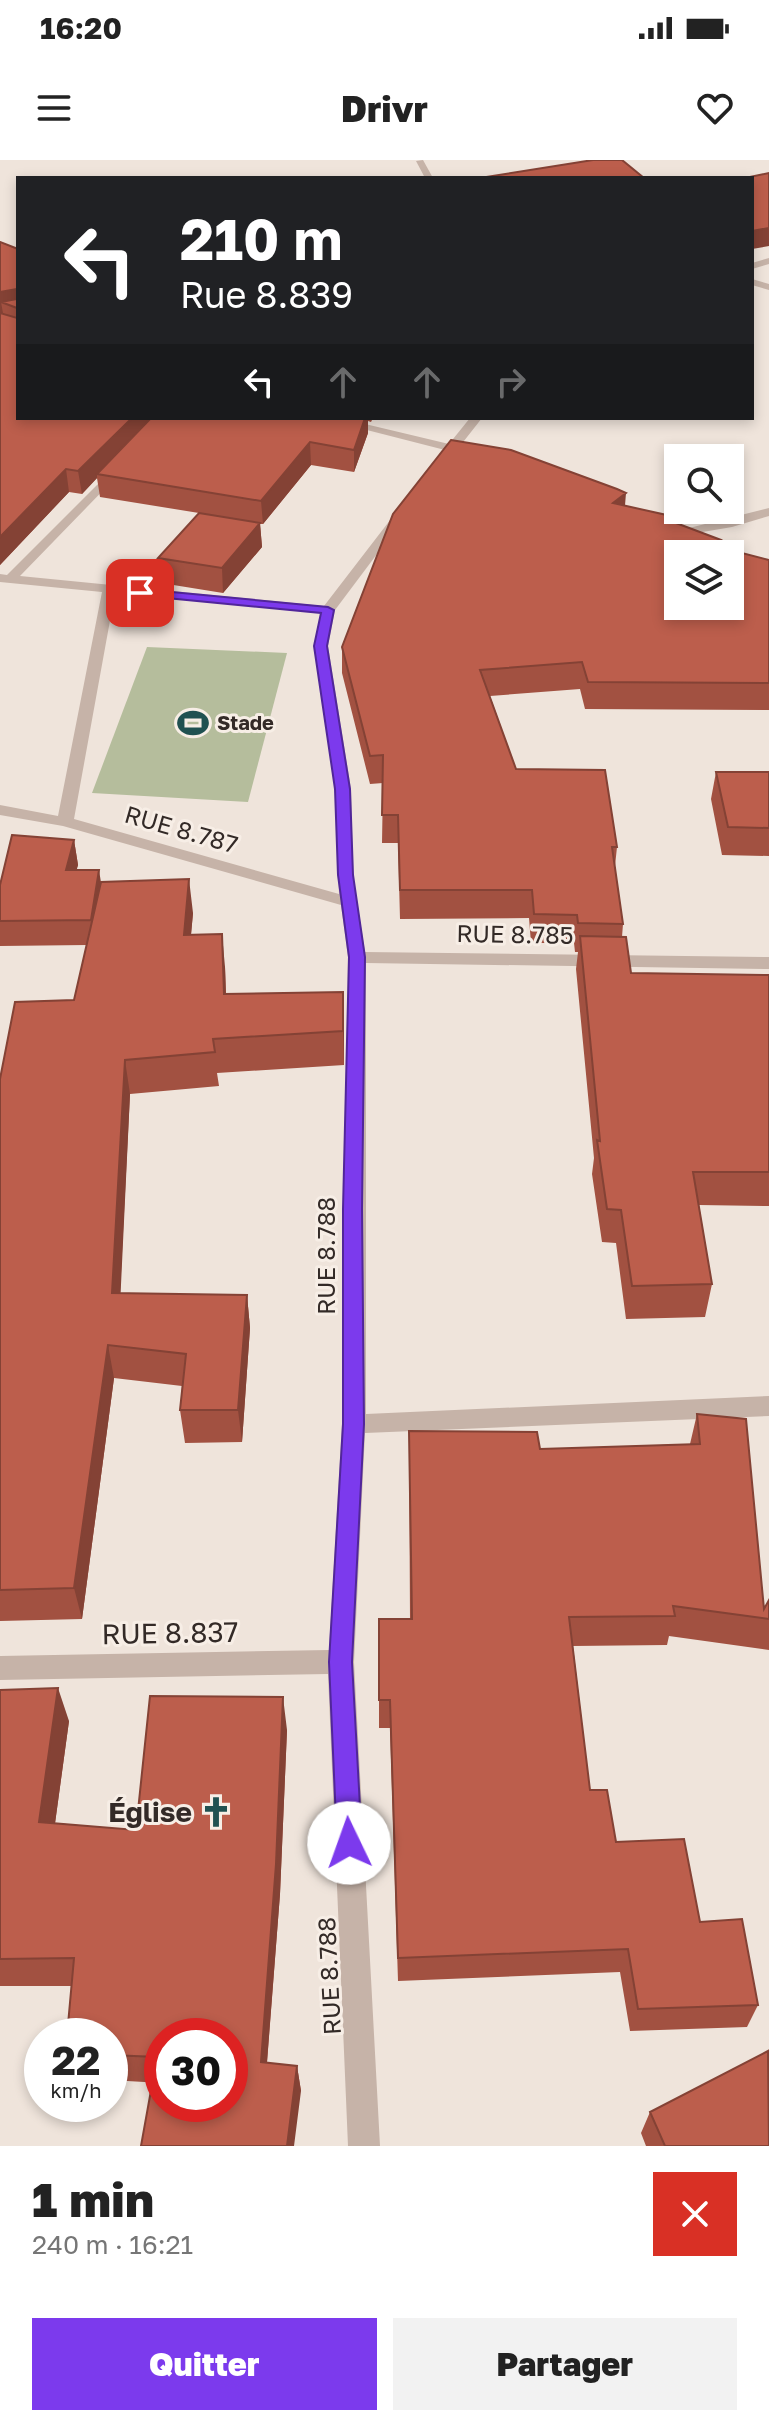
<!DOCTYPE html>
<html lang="fr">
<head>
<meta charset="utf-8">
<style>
	body { margin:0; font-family:"Golos Text",sans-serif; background:#f2f2f2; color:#222; height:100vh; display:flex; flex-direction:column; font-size:30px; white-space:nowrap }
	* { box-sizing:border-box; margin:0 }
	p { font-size:26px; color:#767676 }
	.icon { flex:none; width:44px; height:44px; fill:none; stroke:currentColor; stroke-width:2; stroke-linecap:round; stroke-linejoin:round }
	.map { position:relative; height:1986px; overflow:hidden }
	.side { display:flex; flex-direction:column; background:#fff; flex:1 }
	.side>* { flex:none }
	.hud { position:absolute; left:16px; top:16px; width:738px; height:244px; border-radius:0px; box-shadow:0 4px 12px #0003; background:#202124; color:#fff; overflow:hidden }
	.fabs { position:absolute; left:664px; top:284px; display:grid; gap:16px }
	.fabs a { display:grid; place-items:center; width:80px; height:80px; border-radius:0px; background:#fff; box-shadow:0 4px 12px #0003; font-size:40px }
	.speed { position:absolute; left:24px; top:1858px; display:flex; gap:16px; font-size:40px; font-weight:700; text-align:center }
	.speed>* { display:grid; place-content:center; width:104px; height:104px; border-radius:50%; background:#fff; box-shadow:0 4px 12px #0003; line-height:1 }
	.speed small { font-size:20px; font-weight:400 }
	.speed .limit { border:12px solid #d22; background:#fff; color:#111 }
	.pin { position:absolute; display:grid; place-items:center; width:68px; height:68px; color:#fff; margin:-34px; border-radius:16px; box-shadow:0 4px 12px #0006 }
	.me { position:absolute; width:88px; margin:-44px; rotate:357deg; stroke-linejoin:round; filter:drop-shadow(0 0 6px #0008) }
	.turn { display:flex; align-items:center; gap:28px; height:168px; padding:0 32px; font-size:36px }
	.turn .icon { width:104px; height:104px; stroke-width:2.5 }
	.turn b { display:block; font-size:56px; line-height:68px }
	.lanes { display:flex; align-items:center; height:76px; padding:0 32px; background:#0003; justify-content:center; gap:40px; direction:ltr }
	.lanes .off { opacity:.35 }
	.round { display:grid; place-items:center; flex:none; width:84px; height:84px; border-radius:0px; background:#f2f2f2 }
	.overview { display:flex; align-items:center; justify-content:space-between; height:136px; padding:0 32px }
	h1 { font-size:48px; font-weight:800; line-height:60px }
	.button { display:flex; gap:16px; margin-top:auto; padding:16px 32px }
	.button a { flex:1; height:92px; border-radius:0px; background:#7c3aed; color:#fff; font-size:32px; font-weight:800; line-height:92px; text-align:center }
	.button a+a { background:#f2f2f2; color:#222 }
	.status { display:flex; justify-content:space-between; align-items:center; height:56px; padding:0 40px; background:#fff; direction:ltr }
	.status svg { height:22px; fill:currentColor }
	header { display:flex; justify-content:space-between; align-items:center; height:104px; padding:0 32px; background:#fff; font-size:36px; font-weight:800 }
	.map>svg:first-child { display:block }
	.green { fill:#b5bd9c }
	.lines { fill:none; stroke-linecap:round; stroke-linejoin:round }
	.minor { fill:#c6b3a8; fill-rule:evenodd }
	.wall { fill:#a25141 }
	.shaded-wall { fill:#844235 }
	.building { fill:#bc5e4c; stroke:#844235; stroke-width:2; fill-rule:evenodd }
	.route { fill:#7c3aed; stroke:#51269a; stroke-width:2 }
	.labels { text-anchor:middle; stroke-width:6; stroke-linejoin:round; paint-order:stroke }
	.far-poi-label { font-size:20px; font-weight:bold; fill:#332a27; stroke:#f7eee6; text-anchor:start }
	.street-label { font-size:24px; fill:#332a27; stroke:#f7eee6 }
	.near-street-label { font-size:28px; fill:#332a27; stroke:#f7eee6 }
	.near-poi-label { font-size:28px; font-weight:bold; fill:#332a27; stroke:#f7eee6; text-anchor:end }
</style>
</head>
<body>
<div class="status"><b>16:20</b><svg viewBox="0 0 49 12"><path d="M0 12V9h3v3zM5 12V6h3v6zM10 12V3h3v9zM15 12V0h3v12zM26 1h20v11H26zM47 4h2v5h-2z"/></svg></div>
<header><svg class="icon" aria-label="menu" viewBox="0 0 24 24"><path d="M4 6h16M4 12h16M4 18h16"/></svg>Drivr<svg class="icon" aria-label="heart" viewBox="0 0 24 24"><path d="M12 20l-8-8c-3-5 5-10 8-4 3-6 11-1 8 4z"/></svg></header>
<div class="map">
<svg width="769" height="1986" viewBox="0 0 769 1986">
	<rect width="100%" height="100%" fill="#efe4db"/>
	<path class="green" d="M147,487L287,493L248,642L92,633Z"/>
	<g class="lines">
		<path class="minor" d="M416,1L423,0L433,18H425Z
			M769,98V104L752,109V103Z
			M752,119L769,124V130L752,125Z
			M320,258H340L449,284L470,258H482L460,286L468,289V293L455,292L442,305L436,301L445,290Z
			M116,306L122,310L120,313L20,416L324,446L394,355L404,358L335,450L328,486L351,629L353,715L365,792L769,797V809L366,803V1254L769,1236V1256L365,1273L354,1502L380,1986H348L328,1514L0,1520V1496L329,1490L342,1264L348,797L341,745L63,666L0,655V645L58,656L102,432L0,422V414L7,415ZM115,433L321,453L314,486L335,629L339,734L74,659Z
			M769,348V356L732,367L679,376L673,372Z"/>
	</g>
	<path class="wall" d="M0,82L18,89V258H373L371,262L368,261V273L354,312L311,305L263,364H260L262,387L223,433L161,423L158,398L199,353L100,337L97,318L82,334L69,332L0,405Z
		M625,346L680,358V364L720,387L769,400V550L585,549L580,529L490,536L516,609L617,687L615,706L623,764L622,777L631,813L769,815V1046L699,1045L712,1124L705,1157L626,1159L616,1083L602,1082L592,1014L594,998L576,809L578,792H575L574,783H531L529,758L400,759L398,683H382L383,623L370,624L342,513V487Z
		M716,612H769V696L722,695L711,639Z
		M74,680L78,705L76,710L101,724L193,753L191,774L225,807L226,834L344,866V905L217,913L219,926L130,934L120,1133L247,1135L250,1168L242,1282L185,1283L180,1250L182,1226L114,1218L82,1459L0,1461V919L74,840L87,785L0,786V725Z
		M697,1254L764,1449L769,1440V1490L669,1476L667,1485L573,1486L590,1630L616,1682L700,1762L758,1845L747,1867L630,1871L620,1812L398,1821L390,1568H379V1459H410L409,1271L540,1289L690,1284Z
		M0,1530L69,1561L55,1663L136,1670L287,1570L280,1734L267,1903L297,1906L301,1931L110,1920V1876L71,1826H0Z
		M650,1952L769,1986H646L641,1973Z"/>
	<path class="shaded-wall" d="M769,68V86L752,89V71Z
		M17,129V148L1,142L3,153H0V132Z
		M132,258H156L97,314V318L82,334L78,311Z
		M365,258H368V273L354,312V290Z
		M310,282L311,305L263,364L261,341Z
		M66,309L69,332L0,405V377Z
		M626,333L624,358L613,343Z
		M260,363L262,387L223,433L222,408Z
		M74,680L78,705L70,735L66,710Z
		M99,710L103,735L95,785L91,760Z
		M189,719L193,753L188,808L184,775Z
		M222,774L225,807L227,868L224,834Z
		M343,832L344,866V905L343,871Z
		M125,900L130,934L119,1167L112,1133Z
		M247,1135L250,1168L242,1282L238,1250Z
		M108,1185L114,1218L82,1459L74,1428Z
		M58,1528L69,1561L51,1693L39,1662Z
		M283,1537L287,1570L280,1734L265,1927L261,1902Z
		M297,1906L301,1931L294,1986H287Z"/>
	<path class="building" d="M593,0H622L644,18H480Z
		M769,13V68L752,71V18H745Z
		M0,82L18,89V258H132L78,311L66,309L0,377V153L17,158V148L1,142L17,139V129L0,132Z
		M151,258H365L354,290L310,282L261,341L97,314Z
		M451,280L511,290L617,329L626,333L613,343L680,358L676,363L721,380L715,386L769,400V523L588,522L582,502L480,510L516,609L605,610L617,687H612L623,764L578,763L577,755L534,754L532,730H400L398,655H382L383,595L370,596L342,487L393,354ZM678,394H730V446H678Z
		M199,353L260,363L222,408L158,398Z
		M716,612H769V668L728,667Z
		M12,675L74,680L66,710H99L91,760L0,761V725Z
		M189,719L184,775L222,774L224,834L343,832V871L213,879L215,892L125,900L112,1133L247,1135L238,1250H180L186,1194L108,1185L74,1428L0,1430V919L15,842L74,840L101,722Z
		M580,776L626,777L631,813L769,815V1012H693L712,1124L632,1126L621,1050L607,1049L597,980L600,981Z
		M697,1254L746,1259L764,1449L769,1440V1459L673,1446L675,1456L569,1457L590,1630H607L616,1682L684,1679L700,1762L742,1759L758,1845L638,1849L628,1789L398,1798L390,1540H379V1459H412L409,1271L537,1272L540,1289L700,1284Z
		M58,1528L39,1662L136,1670L150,1536L283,1537L276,1704L261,1902L297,1906L287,1986H141L157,1897L110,1895V1876H67L74,1798L0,1799V1530ZM162,1876H230V1944H162Z
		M768,1891L769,1986H665L650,1952Z"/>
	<path class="route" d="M140,429L328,447L334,450L327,486L350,629L353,715L365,797L362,1049L364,1264L352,1502L362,1683L358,1692L349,1696L340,1692L337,1683L329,1502L343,1264V1049L349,797L338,715L335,629L314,486L321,453L136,435V430Z"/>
	<defs>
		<symbol id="stadium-bare" viewBox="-9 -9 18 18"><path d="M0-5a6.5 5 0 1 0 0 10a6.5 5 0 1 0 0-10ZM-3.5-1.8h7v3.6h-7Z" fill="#205151" stroke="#f7eee6" stroke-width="2.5" paint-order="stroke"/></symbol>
		<symbol id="church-bare" viewBox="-9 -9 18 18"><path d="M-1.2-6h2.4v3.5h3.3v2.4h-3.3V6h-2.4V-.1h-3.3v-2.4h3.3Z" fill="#205151" stroke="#f7eee6" stroke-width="2.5" paint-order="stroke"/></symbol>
	</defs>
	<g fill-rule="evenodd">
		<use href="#stadium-bare" x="171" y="541" width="44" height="44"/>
		<use href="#church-bare" x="194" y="1630" width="44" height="44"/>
	</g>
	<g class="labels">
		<g class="far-poi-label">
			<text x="217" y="570">Stade</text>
		</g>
		<g class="street-label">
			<text transform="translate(181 670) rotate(16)" y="8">RUE 8.787</text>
			<text transform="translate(515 775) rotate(1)" y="8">RUE 8.785</text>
			<text transform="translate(327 1096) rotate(-90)" y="8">RUE 8.788</text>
			<text transform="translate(330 1816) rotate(-93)" y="8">RUE 8.788</text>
		</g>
		<g class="near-street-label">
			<text transform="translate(170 1473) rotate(-1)" y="10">RUE 8.837</text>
		</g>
		<g class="near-poi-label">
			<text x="192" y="1662">Église</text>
		</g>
	</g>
</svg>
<div class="fabs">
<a><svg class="icon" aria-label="search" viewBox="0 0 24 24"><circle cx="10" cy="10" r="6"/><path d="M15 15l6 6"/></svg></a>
<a><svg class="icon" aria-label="layers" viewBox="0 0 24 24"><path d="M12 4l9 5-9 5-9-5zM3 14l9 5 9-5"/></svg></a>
</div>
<div class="speed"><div>22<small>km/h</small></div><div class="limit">30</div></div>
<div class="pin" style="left:140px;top:433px;background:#d93025"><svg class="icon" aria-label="arrive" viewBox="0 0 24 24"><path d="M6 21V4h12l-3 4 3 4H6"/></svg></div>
<svg class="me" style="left:349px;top:1683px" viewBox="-20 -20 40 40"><circle r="19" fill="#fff"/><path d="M0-13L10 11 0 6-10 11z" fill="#7c3aed"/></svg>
<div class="hud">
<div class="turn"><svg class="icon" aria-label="left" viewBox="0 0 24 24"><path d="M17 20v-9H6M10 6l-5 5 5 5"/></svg><div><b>210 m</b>Rue 8.839</div></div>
<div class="lanes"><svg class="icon" aria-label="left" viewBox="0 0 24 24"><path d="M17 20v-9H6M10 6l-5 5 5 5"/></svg><svg class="icon off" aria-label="ahead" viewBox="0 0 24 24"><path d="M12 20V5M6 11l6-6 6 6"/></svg><svg class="icon off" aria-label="ahead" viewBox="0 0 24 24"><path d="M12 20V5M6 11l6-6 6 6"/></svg><svg class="icon off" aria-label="right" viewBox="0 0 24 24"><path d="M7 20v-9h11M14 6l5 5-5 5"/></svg></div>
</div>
</div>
<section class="side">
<div class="overview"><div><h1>1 min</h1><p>240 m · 16:21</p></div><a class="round" style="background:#d93025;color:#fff"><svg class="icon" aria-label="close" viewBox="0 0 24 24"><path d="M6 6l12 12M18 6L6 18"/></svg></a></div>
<div class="button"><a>Quitter</a><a>Partager</a></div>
</section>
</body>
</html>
